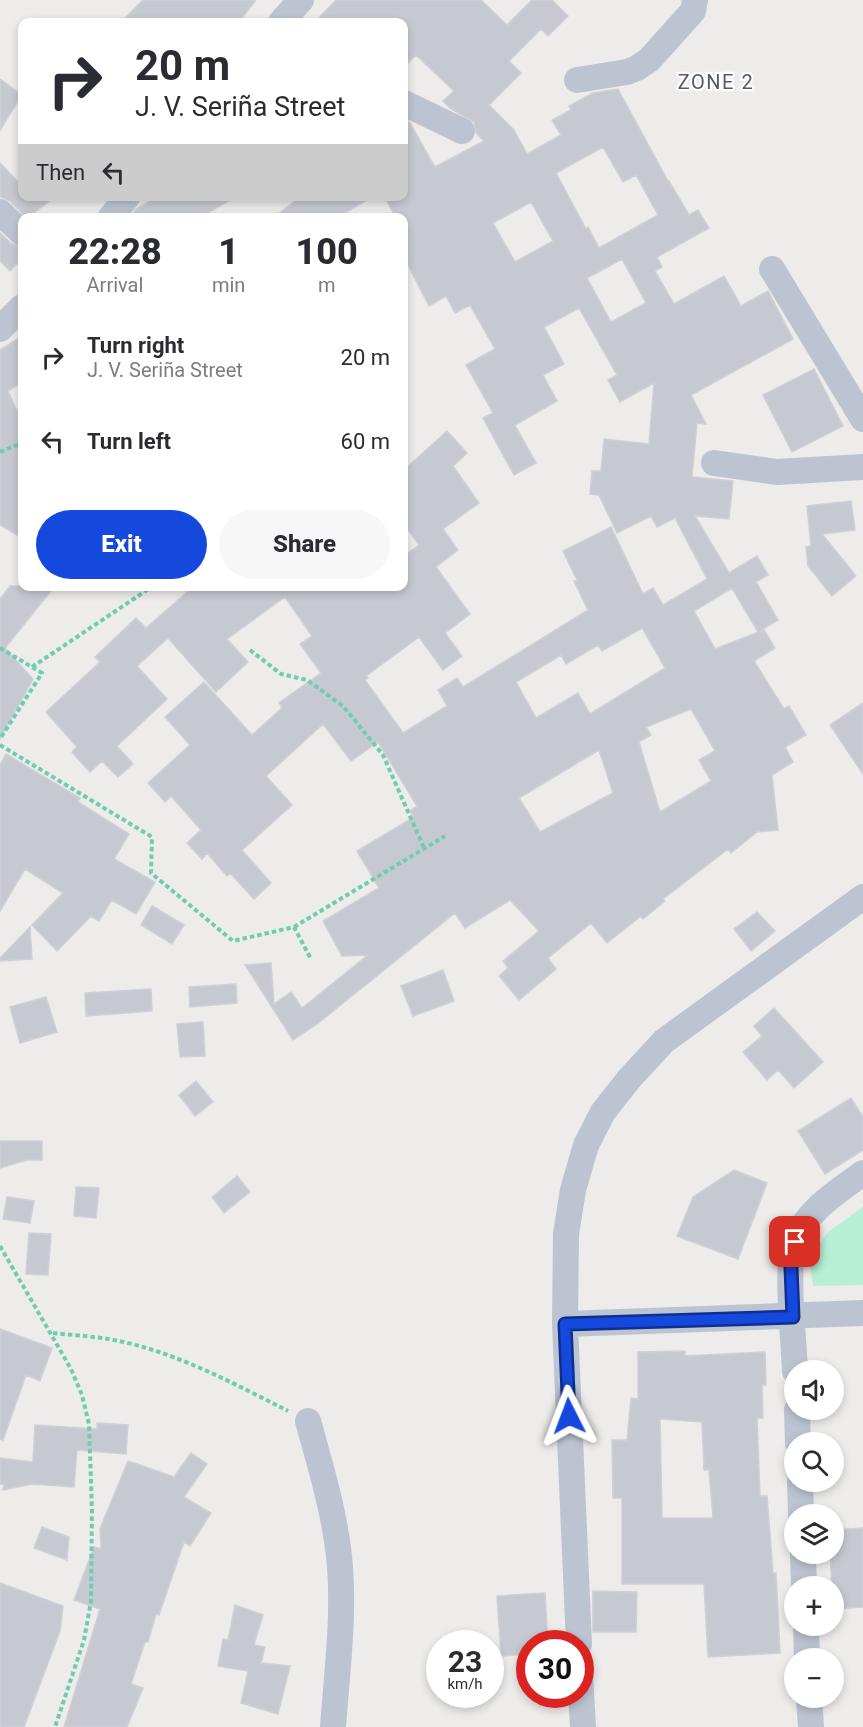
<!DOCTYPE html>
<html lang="en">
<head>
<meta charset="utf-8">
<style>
	body { margin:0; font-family:Roboto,sans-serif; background:#f7f7f7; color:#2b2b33; height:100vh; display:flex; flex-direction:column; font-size:22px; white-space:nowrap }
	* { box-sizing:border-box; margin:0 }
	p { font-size:20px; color:#7c7c81 }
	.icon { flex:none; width:33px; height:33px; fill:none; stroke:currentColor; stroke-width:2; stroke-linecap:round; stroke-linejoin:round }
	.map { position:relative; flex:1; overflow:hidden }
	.side { position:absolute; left:18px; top:213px; width:390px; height:378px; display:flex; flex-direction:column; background:#fff; border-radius:12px; box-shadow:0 3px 9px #0003 }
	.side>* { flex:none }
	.guide { position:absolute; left:18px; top:18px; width:390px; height:183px; border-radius:12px; box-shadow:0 3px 9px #0003; background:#fff; color:#2b2b33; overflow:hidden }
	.fabs { position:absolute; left:784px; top:1360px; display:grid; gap:12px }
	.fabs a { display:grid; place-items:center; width:60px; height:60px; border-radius:50%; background:#fff; box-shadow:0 3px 9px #0003; font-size:30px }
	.speed { position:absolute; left:426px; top:1630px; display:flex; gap:12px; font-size:30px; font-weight:700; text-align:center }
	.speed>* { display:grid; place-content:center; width:78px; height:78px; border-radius:50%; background:#fff; box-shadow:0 3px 9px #0003; line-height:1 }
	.speed small { font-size:15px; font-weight:400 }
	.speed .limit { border:9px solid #d22; background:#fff; color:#111 }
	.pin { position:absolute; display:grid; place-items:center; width:51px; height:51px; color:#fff; margin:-26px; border-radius:12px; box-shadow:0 3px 9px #0006 }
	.me { position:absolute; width:66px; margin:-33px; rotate:357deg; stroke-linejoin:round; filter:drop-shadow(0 0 4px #0008) }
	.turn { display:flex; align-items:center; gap:21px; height:126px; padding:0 18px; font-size:27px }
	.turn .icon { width:78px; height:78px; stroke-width:2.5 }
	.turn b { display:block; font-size:42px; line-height:51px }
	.then { display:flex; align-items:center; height:57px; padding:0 18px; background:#0003; gap:12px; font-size:22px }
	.eta { display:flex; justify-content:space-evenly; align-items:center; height:102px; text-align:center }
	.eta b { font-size:36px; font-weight:800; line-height:42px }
	.button { display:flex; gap:12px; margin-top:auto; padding:12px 18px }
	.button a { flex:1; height:69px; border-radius:36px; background:#1549de; color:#fff; font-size:24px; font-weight:800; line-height:69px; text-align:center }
	.button a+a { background:#f7f7f7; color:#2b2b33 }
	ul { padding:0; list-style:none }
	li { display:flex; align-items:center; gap:18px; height:84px; padding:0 18px }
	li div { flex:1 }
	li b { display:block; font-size:22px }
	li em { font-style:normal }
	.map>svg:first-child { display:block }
	.green { fill:#b6efd6 }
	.building { fill:#c7c9d1; stroke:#cfd0d7; stroke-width:1.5; fill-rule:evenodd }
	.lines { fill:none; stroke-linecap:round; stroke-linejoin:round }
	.path { stroke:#6ecdaf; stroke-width:4; stroke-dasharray:4.5 3; stroke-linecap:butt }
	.minor { stroke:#bdc4d1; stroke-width:26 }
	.route-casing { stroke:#0e2f90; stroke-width:15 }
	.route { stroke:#1549de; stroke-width:10 }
	.labels { text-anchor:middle; stroke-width:4.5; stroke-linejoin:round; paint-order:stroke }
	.neighbourhood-label { font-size:20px; letter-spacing:1.5px; fill:#585a60; stroke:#fff }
</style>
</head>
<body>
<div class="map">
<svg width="863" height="1727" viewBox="0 0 863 1727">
	<rect width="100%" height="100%" fill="#eeebeb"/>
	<path class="green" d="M863,1207V1285L813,1286L810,1258L828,1232Z"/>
	<path class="building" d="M143,0H256L239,22H121Z
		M336,0H481L507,25L532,0H552L568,16L548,36L541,29L509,61L521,73L489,105L514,130L527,154L561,135L552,120L571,110L569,106L593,93L618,89L668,181H669L689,215L698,210L709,228L657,257L662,267L655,271L674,304L724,276L741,306L768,291L793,339L691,395L706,424L697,423L692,477L733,481L729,519L695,516L729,573L757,556L768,575L756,582L778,620L758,632L732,588L694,611L715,649L764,630L775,648L754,661L784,709L789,706L806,735L785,747L793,762L772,775L778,830L757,832L731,853L728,849L663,899L665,901L643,919L641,916L607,943L591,923L548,958L556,969L519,1000L499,976L508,968L503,961L539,931L510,900L465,928L455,913L317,1024L293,1040L245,965L271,963L274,1004L291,992L302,1008L368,955L342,956L323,921L379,888L357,851L414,817L410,811L417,806L378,742L351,761L323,724L266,776L292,805L242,850L271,883L254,899L230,873L227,876L207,853L202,859L187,843L201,830L171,796L165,802L148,783L190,745L165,717L204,682L252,735L282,708L279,703L321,673L300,644L312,636L285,597L227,639L248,662L216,692L168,638L137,666L167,699L117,746L133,764L118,777L102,761L90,772L72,752L77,747L46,712L100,662L95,657L136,618L146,628L194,586H404V556L419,545L404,524V470L447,431L467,453L453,466L479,503L443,529L458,550L436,567L470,614L445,633L462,656L443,670L419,637L366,676L368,678L365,680L403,733L447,706L438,690L457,678L463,687L588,610L574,581L577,580L563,551L611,527L643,594L653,588L663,605L707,579L675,518L657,527L651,516L617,533L599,495L590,494L592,471H601L604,439L649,444L654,383L620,402L608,380L617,375L579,308L544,327L564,364L543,375L557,401L515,425L536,463L514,475L483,418L493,413L466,365L495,349L470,305L455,313L446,296L429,306L404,257V218H396L384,196H404V119L410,123L435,167L484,141L476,133L474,122L451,109L443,101L454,91L416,55L404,67V22H315ZM603,147L623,182L636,175L658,215L599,248L588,227L586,229L556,173ZM531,202L553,241L515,262L493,223ZM622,259L646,303L611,322L587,278ZM642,628L665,668L590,714L578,693L536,718L516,682L561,655L566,664L598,645L602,651ZM691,709L715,751L699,760L711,781L660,812L639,742L651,735L646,727ZM599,750L613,793L540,832L519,798Z
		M0,79L22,95L0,130Z
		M0,163L22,186V196H56L27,218L10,201L0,197Z
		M159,196H237L199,218H130L136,209Z
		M301,196H374L336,218H273Z
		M0,233L12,244L22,248V258L10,271L0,261Z
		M22,336V382L8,391L22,422V538L0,525V350Z
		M814,369L843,426L792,452L763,395Z
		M851,501L855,530L822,534L856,576L832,596L808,566L806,547L811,546L807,506Z
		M10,586H55L5,648L33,679L0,739V599Z
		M863,703V774L830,725Z
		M6,754L80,798L78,802L129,834L114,859L155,882L136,914L112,900L99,921L91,916L57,951L32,925L63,893L25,869L0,911V765Z
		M152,906L184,925L172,944L141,925Z
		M757,912L775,931L751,951L734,929Z
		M30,927L32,959L0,961V958Z
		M443,970L454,1001L413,1016L401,986Z
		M236,984L237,1003L190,1007L189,987Z
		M151,989L152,1011L86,1016L85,993Z
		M46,997L57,1032L20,1043L10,1007Z
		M774,1008L823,1062L794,1088L778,1070L767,1080L743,1052L762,1036L754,1026Z
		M203,1022L205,1056L180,1057L177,1024Z
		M196,1081L213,1102L195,1116L179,1095Z
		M851,1098L863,1117V1150L825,1174L798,1131Z
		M0,1141H42V1160H27L0,1168Z
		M734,1170L767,1183L738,1259L677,1236L693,1197Z
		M237,1176L250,1192L224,1213L212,1197Z
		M76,1187L99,1188L96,1218L74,1216Z
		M7,1197L34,1201L30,1223L3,1219Z
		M29,1233L51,1234L48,1275L26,1274Z
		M0,1329L52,1348L40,1381L26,1375L3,1440L0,1439Z
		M685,1351V1356L765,1352L766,1385H762L763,1418H757L760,1496H767L773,1573H776L780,1653L708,1657L704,1584H622V1498H613L612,1440H627L631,1398L638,1399V1352ZM660,1419L702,1422L704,1470H709L713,1518H662Z
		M97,1423L128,1425L126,1454L77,1450L74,1487L32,1484L3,1490L4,1484H0V1458L33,1462L35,1425L97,1429Z
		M191,1453L207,1464L184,1497L211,1513L190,1546L184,1542L159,1615L156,1614L148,1642H145L131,1684L143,1688L127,1727H64L100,1609L74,1600L94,1547L101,1549L100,1529L128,1461L174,1477Z
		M42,1527L69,1537L67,1560L34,1548Z
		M863,1528V1607L834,1609V1587H832L830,1554H834V1530Z
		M0,1583L63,1606L60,1631L24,1727H0Z
		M593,1591L637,1592L636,1632H593Z
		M545,1593L548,1644H530V1654L501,1656L497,1596Z
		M235,1605L263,1615L254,1645L265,1647L261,1663L290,1666L278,1714L241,1703L248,1671L218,1666L223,1639L228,1640Z"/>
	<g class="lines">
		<path class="path" d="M0,452L22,443
			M0,648L42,673L0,739
			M250,650L281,674L307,680L343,706L383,755L424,848
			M32,667L153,586
			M0,745L152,837L151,873L233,941L294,927L311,959
			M294,927L445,836
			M0,1246L71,1369L82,1395L89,1424L92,1510L91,1601L84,1640L55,1727
			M53,1333C71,1335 90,1336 108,1339C170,1349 233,1383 288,1411"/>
		<path class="minor" d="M281,22L301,0
			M577,80L627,72L637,68L649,60L693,11L695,0
			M404,103L462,131
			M0,212L22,233
			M110,218L128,196
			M772,269L863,419
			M0,329L22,307
			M714,463L777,472L863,467
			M565,1324L863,1313
			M795,1371C794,1340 785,1267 795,1241C807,1210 837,1192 863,1173
			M797,1410L798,1443
			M308,1421C320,1465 334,1510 339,1556C345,1612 337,1671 333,1727
			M800,1482L801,1515
			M803,1554L804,1587
			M806,1626L807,1659
			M579,1644L565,1324L566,1234L573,1190L586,1145L603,1112L629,1079L664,1041L863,897
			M580,1674L583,1727
			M809,1698L811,1727"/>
	</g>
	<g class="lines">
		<defs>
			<path id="route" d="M569,1416L565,1324L793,1317L791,1268L795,1242"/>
		</defs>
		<use href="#route" class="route-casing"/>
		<use href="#route" class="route"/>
	</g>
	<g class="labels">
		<g class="neighbourhood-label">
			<text x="716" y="89">ZONE 2</text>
		</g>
	</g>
</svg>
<div class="fabs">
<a><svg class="icon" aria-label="sound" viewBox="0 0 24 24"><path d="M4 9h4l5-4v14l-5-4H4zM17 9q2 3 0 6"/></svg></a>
<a><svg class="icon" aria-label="search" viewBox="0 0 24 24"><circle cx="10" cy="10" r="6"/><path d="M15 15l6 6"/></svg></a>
<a><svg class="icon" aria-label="layers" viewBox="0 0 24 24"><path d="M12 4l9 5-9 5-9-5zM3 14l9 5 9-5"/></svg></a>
<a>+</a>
<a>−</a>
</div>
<div class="speed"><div>23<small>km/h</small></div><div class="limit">30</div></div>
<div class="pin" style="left:795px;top:1242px;background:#d93025"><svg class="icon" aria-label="arrive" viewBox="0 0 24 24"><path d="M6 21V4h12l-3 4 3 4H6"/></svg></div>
<svg class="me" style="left:569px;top:1416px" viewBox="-20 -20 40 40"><path d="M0-17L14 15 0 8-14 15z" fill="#1549de" stroke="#fff" stroke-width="4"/></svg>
<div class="guide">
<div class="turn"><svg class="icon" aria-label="right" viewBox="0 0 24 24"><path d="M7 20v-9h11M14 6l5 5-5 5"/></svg><div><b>20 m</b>J. V. Seriña Street</div></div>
<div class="then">Then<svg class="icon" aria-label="left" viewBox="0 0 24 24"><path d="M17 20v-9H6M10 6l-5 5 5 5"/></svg></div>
</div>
<section class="side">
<div class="eta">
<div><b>22:28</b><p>Arrival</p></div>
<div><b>1</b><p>min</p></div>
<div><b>100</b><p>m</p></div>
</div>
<ul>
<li><svg class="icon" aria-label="right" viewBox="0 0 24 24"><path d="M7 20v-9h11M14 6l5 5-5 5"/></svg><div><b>Turn right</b><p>J. V. Seriña Street</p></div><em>20 m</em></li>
<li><svg class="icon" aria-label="left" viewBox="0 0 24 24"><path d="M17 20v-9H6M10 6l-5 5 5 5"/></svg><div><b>Turn left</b></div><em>60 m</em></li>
</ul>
<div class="button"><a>Exit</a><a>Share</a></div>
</section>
</div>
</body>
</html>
